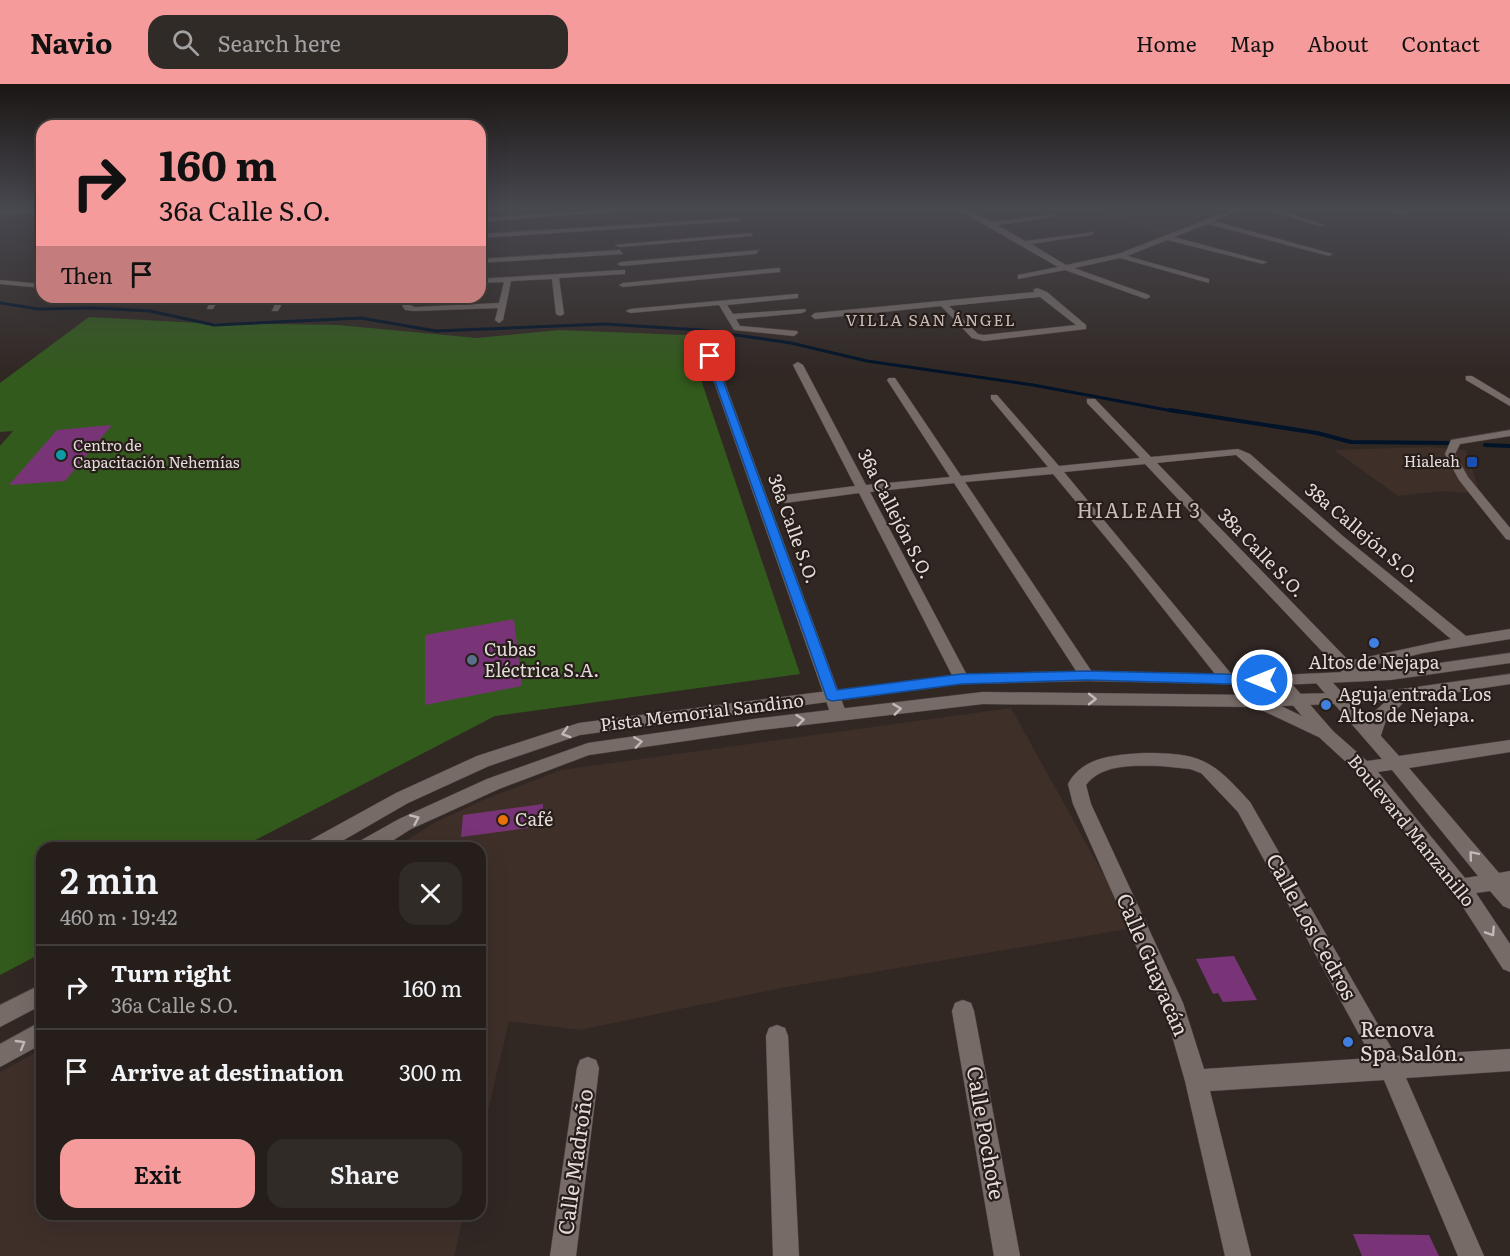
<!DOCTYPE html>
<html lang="en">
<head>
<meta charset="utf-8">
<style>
	body { margin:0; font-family:Literata,serif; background:#312b28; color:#f1f3f6; height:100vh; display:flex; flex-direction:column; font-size:22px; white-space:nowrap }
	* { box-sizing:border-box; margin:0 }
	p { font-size:20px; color:#a3a2a3 }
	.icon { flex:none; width:33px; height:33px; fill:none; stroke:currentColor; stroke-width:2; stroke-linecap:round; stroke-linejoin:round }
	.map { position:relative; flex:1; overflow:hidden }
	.panel { position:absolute; left:36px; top:758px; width:450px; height:378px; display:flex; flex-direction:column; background:#251e1b; border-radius:18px; box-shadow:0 6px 24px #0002,0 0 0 2px #423c3a }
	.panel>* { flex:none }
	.banner { position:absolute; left:36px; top:36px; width:450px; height:183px; border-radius:18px; box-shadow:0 6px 24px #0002,0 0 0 2px #423c3a; background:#f59b9b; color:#111; overflow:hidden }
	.pin { position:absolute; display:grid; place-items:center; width:51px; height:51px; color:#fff; margin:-26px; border-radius:12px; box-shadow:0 3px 9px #0006 }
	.me { position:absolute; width:66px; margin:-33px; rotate:270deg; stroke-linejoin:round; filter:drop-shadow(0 0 4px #0008) }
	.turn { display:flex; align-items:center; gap:21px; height:126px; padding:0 24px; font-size:27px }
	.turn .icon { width:78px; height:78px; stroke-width:2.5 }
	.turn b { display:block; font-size:42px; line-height:51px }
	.then { display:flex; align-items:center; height:57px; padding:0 24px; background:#0003; gap:12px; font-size:22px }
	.round { display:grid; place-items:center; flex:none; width:63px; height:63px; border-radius:18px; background:#312b28 }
	.summary { display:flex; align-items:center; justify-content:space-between; height:102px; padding:0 24px }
	h1 { font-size:36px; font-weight:600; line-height:45px }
	.button { display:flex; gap:12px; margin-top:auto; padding:12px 24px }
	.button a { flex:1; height:69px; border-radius:18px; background:#f59b9b; color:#111; font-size:24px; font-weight:600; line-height:69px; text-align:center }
	.button a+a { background:#312b28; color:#f1f3f6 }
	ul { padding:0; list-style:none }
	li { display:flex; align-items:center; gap:18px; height:84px; padding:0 24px; border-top:2px solid #423c3a }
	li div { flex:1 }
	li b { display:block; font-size:22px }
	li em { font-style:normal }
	header { display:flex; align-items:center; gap:36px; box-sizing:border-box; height:84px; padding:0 30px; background:#f59b9b; color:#111 }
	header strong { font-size:28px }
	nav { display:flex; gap:33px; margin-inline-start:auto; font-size:21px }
	.search { width:420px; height:54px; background:#312b28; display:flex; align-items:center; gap:15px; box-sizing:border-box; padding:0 21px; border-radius:18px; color:#a3a2a3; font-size:22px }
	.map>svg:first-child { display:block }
	.built { fill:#3e2f29 }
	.green { fill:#335a1d }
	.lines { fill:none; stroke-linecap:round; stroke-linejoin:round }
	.stream-far1 { stroke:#001328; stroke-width:3 }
	.stream { stroke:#001328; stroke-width:4 }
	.building { fill:#783477 }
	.street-casing { stroke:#4e4542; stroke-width:1 }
	.secondary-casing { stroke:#4e4542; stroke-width:1 }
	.street { fill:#776b67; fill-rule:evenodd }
	.secondary { fill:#776b67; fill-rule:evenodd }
	.oneway { stroke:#c3bab8 }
	.route { fill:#1a73e8; stroke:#114b97; stroke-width:1.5 }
	.culture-dot { fill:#0f9aa8; stroke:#271e1a; stroke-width:2 }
	.transit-dot { fill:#1a4fb4; stroke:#271e1a; stroke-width:2 }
	.shop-dot { fill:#3f7fe0; stroke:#271e1a; stroke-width:2 }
	.service-dot { fill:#5c6f8a; stroke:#271e1a; stroke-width:2 }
	.food-dot { fill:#e8710a; stroke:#271e1a; stroke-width:2 }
	.labels { text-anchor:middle; stroke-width:4.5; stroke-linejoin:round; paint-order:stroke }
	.far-poi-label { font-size:15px; fill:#e3dcda; stroke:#271e1a; text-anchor:start }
	.far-neighbourhood-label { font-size:16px; letter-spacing:1.5px; fill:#cabdb8; stroke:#271e1a }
	.street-label { font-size:18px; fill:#e3dcda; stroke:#271e1a }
	.poi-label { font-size:18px; fill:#e3dcda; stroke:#271e1a; text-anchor:start }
	.neighbourhood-label { font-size:20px; letter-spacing:1.5px; fill:#cabdb8; stroke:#271e1a }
	.near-street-label { font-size:21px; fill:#e3dcda; stroke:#271e1a }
	.near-poi-label { font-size:21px; fill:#e3dcda; stroke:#271e1a; text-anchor:start }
</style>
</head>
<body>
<header>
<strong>Navio</strong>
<div class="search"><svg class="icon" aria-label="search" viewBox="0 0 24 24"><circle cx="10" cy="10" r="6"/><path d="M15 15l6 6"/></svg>Search here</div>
<nav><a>Home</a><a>Map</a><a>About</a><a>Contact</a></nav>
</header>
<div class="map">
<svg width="1510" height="1172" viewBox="0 0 1510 1172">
	<rect width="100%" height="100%" fill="#312824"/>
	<path class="built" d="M1083,124H1232L1162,152Z
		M1429,363L1466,366L1480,410L1442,407L1398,412L1334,366Z
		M1011,624L1133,844L781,904L580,946L509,937L480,1061V764H393L438,737L483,716L561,686Z
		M42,965V1130H464L454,1172H0V988Z"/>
	<path class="green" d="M89,233L200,239L338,241L477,254L559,246L686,251L800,590L495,632L242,763L42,764V869L0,891V362L13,347L0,348V299Z"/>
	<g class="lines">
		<path class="stream-far1" d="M0,219L39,225L96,224L150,227L214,241L361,234L436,247L605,240L701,246L791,259L867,277L1033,301L1178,328"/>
		<path class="stream" d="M1170,326L1317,349L1351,358L1451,359
			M1485,361L1510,362"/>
	</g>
	<path class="building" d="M112,341L65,397L9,401L57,346Z
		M514,535L522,602L425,621V551Z
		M543,720V742L461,753L463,731Z
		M1234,872L1257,916L1223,918L1218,909L1213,910L1196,875Z
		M1353,1150L1429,1151L1439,1172H1362Z"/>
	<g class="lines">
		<defs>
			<path id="street" d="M480,124H488L480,127Z
				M625,124H660L480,138V134Z
				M955,124H963L992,138L1055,130L1053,133L998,141L1025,157L1094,148L1092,151L1031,160L1066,181L1118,170L1236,124H1245L1214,137L1333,170L1329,172L1208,140L1174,153L1267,178L1263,180L1167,156L1127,172L1209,195V199L1120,174L1074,184L1149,211L1150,213L1146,215L1065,186L1018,195V191L1058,183Z
				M1262,124H1272L1324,141L1319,142Z
				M1379,124H1393L1410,129L1407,131Z
				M741,134L739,137L480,154V150Z
				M751,149L753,152L619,163L615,161Z
				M620,166L623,170L480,179V175Z
				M759,166L756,170L621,182L617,180L621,178Z
				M777,184H780V188L623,203L619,201L623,199Z
				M622,186H625V190L559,194L564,230L560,232L556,230L552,195L511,197L503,236L499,239L495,236L498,224L415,227L405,226L402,221L405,213H413L410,221L415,223L499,219L504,198L480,199V195Z
				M0,196L42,200V204L0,200Z
				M1037,204L1047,208L1086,241V245L984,257L972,254L941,222L815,235L811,232L815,229L1035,208L1033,206ZM1040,213L1076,241L984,251L978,250L949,222Z
				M795,210H798V214L727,221L733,230L805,225L806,227L802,229L736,235L740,242L797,247L798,249L794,252L734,246L719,221L630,229L626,227L630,225Z
				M212,213H220L213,225H207Z
				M278,213H286L278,227H272Z
				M707,270L715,272L847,631L845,635H833L831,631L705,272Z
				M798,278L803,281L866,401L950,393L887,296L889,294H895L961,392L1048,383L991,315V311H997L1059,382L1140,374L1087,319V315H1095L1151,373L1238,365L1250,370L1344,453L1466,552L1510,545V555L1423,569L1357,585L1363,593L1360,597H1350L1145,380L1064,388L1233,592L1236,596L1233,600H1223L1127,479L1053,390L965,398L1092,588L1095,592L1087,597L1082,596L954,399L870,408L969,595L966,599H956L859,409L785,419L779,415L785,411L855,402L793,281ZM1236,371L1336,459L1451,555L1349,577L1157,379Z
				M1466,292H1472L1510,315V322L1466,296Z
				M1510,346V352L1460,360L1455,370L1468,393L1510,444V456L1506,455L1459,396L1445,370L1451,356Z
				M1321,590L1326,591L1399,672L1510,656V668L1409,684L1499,789L1510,787V825L1503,822L1490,807L1476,809L1510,860V888L1503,885L1454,809L1358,689L1321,655L1272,596L1275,592H1285L1333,647L1367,677L1382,675L1316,599L1313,595L1316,591ZM1392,686L1478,792L1465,794L1378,688Z
				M1144,669C1202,669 1212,676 1250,718L1396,972L1510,965V987L1406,994L1484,1172H1458L1384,996L1210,1007L1251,1172H1225L1185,997L1165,927L1073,720L1068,700C1083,672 1115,671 1144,669ZM1161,682L1190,685L1201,689L1238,728L1372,974L1204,985L1183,919L1091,720L1086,701C1103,679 1135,682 1161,682Z
				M963,916L971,919L974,927L1020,1172H994L952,927L955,919Z
				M777,941L785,944L788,952L799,1172H773L766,952L769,944Z
				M588,973L596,976L599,984L576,1172H550L577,984L580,976Z"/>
			<path id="secondary" d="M30,124H42V127L0,131V127Z
				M1510,569V579L1390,596L1280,601L1087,597L961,600L580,651L489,682L408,719L330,764H304L307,758L396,709L477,672L579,639L961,590L1087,587L1280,591L1390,586Z
				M1510,590V600L1406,616L1386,636L1379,657H1367L1365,653L1373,629L1385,618L1281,622L1333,647L1335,651L1333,655L1327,657L1255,623L983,620L761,646L589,671L499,705L411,745L381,764H355L358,758L399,735L487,695L588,659L761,634L983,608L1253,611L1339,609L1402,605Z
				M42,900V921L0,943V921Z
				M42,937V960L0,983V960Z"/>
		</defs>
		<use href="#street" class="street-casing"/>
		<use href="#secondary" class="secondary-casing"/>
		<use href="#street" class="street"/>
		<use href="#secondary" class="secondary"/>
	</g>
	<defs><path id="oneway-chevron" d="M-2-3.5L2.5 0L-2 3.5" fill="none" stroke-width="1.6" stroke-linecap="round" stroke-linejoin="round" transform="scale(1.5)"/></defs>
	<g class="oneway">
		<use href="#oneway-chevron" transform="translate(1092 615)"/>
		<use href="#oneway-chevron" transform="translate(897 625) rotate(-7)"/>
		<use href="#oneway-chevron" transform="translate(800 636) rotate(-6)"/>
		<use href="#oneway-chevron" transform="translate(566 649) rotate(163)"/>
		<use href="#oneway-chevron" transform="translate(638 658) rotate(-8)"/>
		<use href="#oneway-chevron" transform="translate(415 735) rotate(-24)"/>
		<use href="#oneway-chevron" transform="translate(1473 771) rotate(-130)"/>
		<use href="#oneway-chevron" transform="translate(1491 848) rotate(57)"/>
		<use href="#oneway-chevron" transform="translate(21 960) rotate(-30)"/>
	</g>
	<linearGradient id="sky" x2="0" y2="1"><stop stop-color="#1b1614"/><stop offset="0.43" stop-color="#484850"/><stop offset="1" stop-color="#484850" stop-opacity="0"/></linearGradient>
	<rect width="1510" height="288" fill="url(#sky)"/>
	<path class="route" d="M710,270L714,272L837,606L961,590L1087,587L1262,591L1269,596L1262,601L1087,596L961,600L832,617L827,615L706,272Z"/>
	<circle class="culture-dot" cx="61" cy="371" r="6"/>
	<rect class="transit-dot" x="1466" y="372" width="12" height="12" rx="3"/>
	<g class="shop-dot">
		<circle cx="1374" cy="559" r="6"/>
		<circle cx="1326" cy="621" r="6"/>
		<circle cx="1348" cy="958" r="6"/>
	</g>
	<circle class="service-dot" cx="472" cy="576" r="6"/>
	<circle class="food-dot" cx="503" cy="736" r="6"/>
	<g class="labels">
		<g class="far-poi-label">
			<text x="73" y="367">Centro de<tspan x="73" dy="17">Capacitación Nehemías</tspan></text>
			<text x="1460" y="383" text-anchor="end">Hialeah</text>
		</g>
		<g class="far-neighbourhood-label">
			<text x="931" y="242">VILLA SAN ÁNGEL</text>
		</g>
		<g class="street-label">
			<text transform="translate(895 430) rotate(63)" y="6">36a Callejón S.O.</text>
			<text transform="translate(793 445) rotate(70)" y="6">36a Calle S.O.</text>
			<text transform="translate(1362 449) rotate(40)" y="6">38a Callejón S.O.</text>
			<text transform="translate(1261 469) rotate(46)" y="6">38a Calle S.O.</text>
			<text transform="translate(702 629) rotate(-7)" y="6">Pista Memorial Sandino</text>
			<text transform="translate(1411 747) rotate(51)" y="6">Boulevard Manzanillo</text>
		</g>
		<g class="poi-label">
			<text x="484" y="572">Cubas<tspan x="484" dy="21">Eléctrica S.A.</tspan></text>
			<text x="1374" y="585" text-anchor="middle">Altos de Nejapa</text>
			<text x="1338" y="617">Aguja entrada Los<tspan x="1338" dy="21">Altos de Nejapa.</tspan></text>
			<text x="515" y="742">Café</text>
		</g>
		<g class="neighbourhood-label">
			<text x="1139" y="434">HIALEAH 3</text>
		</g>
		<g class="near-street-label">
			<text transform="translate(1311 843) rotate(61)" y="7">Calle Los Cedros</text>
			<text transform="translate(1152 881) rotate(67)" y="7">Calle Guayacán</text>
			<text transform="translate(985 1049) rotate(80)" y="7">Calle Pochote</text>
			<text transform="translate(576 1078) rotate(-82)" y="7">Calle Madroño</text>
		</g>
		<g class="near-poi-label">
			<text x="1360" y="953">Renova<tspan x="1360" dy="24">Spa Salón.</tspan></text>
		</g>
	</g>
</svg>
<div class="pin" style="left:710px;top:272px;background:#d93025"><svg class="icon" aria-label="arrive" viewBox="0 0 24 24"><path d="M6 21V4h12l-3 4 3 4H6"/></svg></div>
<svg class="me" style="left:1262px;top:596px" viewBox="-20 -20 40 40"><circle r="17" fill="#1a73e8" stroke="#fff" stroke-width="3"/><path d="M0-11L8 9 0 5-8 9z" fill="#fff"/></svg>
<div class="banner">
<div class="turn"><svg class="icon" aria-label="right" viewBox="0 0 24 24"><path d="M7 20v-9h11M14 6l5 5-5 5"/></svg><div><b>160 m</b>36a Calle S.O.</div></div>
<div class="then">Then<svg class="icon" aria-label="arrive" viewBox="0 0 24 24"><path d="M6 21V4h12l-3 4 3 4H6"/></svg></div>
</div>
<section class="panel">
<div class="summary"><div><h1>2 min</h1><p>460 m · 19:42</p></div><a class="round"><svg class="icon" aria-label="close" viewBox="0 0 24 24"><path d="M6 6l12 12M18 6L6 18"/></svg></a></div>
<ul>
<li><svg class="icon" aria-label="right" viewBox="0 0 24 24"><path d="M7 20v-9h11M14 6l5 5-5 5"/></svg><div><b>Turn right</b><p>36a Calle S.O.</p></div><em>160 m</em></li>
<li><svg class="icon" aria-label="arrive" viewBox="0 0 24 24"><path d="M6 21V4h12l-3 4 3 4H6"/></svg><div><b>Arrive at destination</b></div><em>300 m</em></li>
</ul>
<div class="button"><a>Exit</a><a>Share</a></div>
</section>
</div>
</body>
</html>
